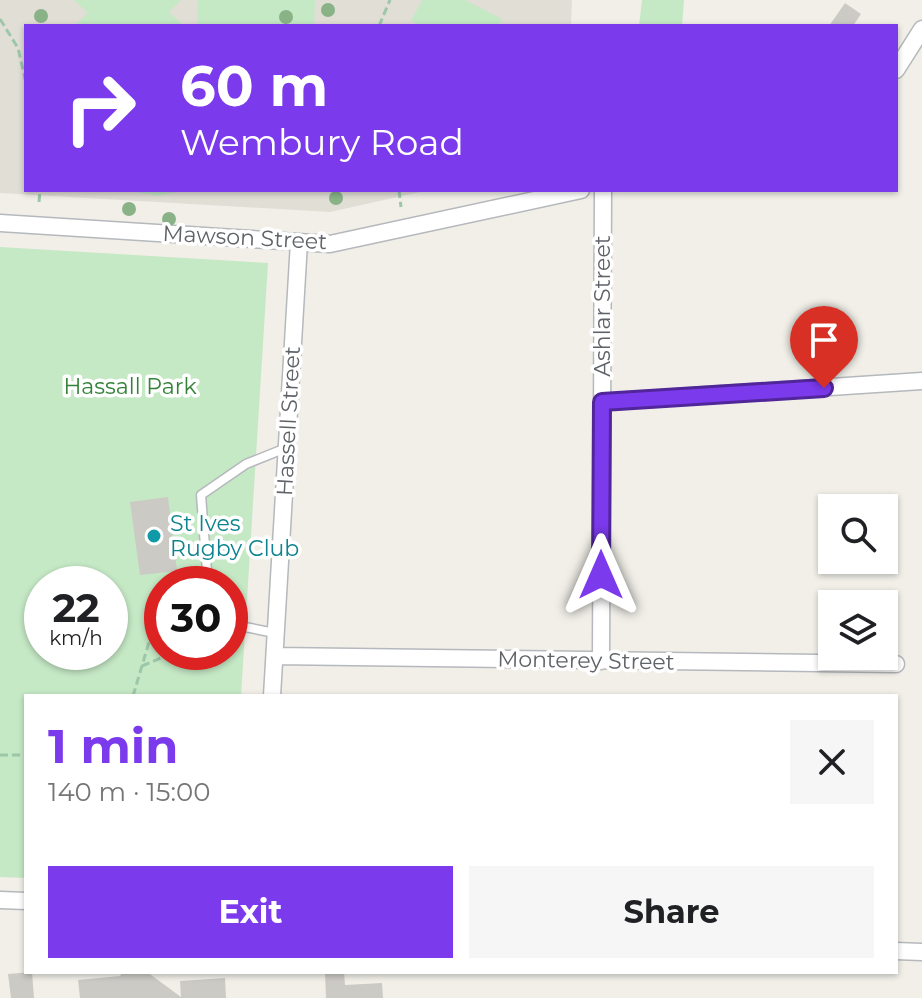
<!DOCTYPE html>
<html lang="en">
<head>
<meta charset="utf-8">
<style>
	body { margin:0; font-family:Montserrat,sans-serif; background:#f6f6f6; color:#202124; height:100vh; display:flex; flex-direction:column; font-size:30px; white-space:nowrap }
	* { box-sizing:border-box; margin:0 }
	p { font-size:26px; color:#757577 }
	.icon { flex:none; width:44px; height:44px; fill:none; stroke:currentColor; stroke-width:2; stroke-linecap:round; stroke-linejoin:round }
	.map { position:relative; flex:1; overflow:hidden }
	.sheet { position:absolute; left:24px; top:694px; width:874px; height:280px; display:flex; flex-direction:column; background:#fff; border-radius:0px; box-shadow:0 2px 6px #0004 }
	.sheet>* { flex:none }
	.guide { position:absolute; left:24px; top:24px; width:874px; height:168px; border-radius:0px; box-shadow:0 2px 6px #0004; background:#7c3aed; color:#fff; overflow:hidden }
	.buttons { position:absolute; left:818px; top:494px; display:grid; gap:16px }
	.buttons a { display:grid; place-items:center; width:80px; height:80px; border-radius:0px; background:#fff; box-shadow:0 2px 6px #0004; font-size:40px }
	.speed { position:absolute; left:24px; top:566px; display:flex; gap:16px; font-size:40px; font-weight:700; text-align:center }
	.speed>* { display:grid; place-content:center; width:104px; height:104px; border-radius:50%; background:#fff; box-shadow:0 2px 6px #0004; line-height:1 }
	.speed small { font-size:20px; font-weight:400 }
	.speed .limit { border:12px solid #d22; background:#fff; color:#111 }
	.pin { position:absolute; display:grid; place-items:center; width:68px; height:68px; color:#fff; margin:-82px -34px; border-radius:50% 50% 50% 0; rotate:-45deg; box-shadow:0 0 8px #0007 }
	.pin .icon { rotate:45deg }
	.me { position:absolute; width:88px; margin:-44px; rotate:0deg; stroke-linejoin:round; filter:drop-shadow(0 0 6px #0008) }
	.turn { display:flex; align-items:center; gap:28px; height:168px; padding:0 24px; font-size:36px }
	.turn .icon { width:104px; height:104px; stroke-width:2.5 }
	.turn b { display:block; font-size:56px; line-height:68px }
	.round { display:grid; place-items:center; flex:none; width:84px; height:84px; border-radius:0px; background:#f6f6f6 }
	.summary { display:flex; align-items:center; justify-content:space-between; height:136px; padding:0 24px }
	h1 { font-size:48px; font-weight:700; line-height:60px; color:#7c3aed }
	.action { display:flex; gap:16px; margin-top:auto; padding:16px 24px }
	.action a { flex:1; height:92px; border-radius:0px; background:#7c3aed; color:#fff; font-size:32px; font-weight:700; line-height:92px; text-align:center }
	.action a+a { background:#f6f6f6; color:#202124 }
	.map>svg:first-child { display:block }
	.education { fill:#e1ded6 }
	.green { fill:#c5e8c5; fill-rule:evenodd }
	.building { fill:#cccac5 }
	.lines { fill:none; stroke-linecap:round; stroke-linejoin:round }
	.service-casing { stroke:#b5b8bc; stroke-width:11 }
	.minor-casing { stroke:#b5b8bc; stroke-width:19 }
	.path { stroke:#9cc7a9; stroke-width:3; stroke-dasharray:8 4; stroke-linecap:butt }
	.service { stroke:#fff; stroke-width:8 }
	.minor { stroke:#fff; stroke-width:16 }
	.tree { fill:#89b387 }
	.route-casing { stroke:#51269a; stroke-width:20 }
	.route { stroke:#7c3aed; stroke-width:14 }
	.culture-dot { fill:#0f9aa8; stroke:#fff; stroke-width:3 }
	.labels { text-anchor:middle; stroke-width:7; stroke-linejoin:round; paint-order:stroke }
	.street-label { font-size:22px; fill:#5f6368; stroke:#fff }
	.park-label { font-size:22px; fill:#348238; stroke:#fff }
	.culture-label { font-size:22px; fill:#0d838f; stroke:#fff; text-anchor:start }
</style>
</head>
<body>
<div class="map">
<svg width="922" height="998" viewBox="0 0 922 998">
	<rect width="100%" height="100%" fill="#f1efe8"/>
	<path class="education" d="M0,0H572L571,26H26V190H429L330,212L0,193Z"/>
	<path class="green" d="M74,0H181L169,12L184,26H74L88,13Z
		M198,0H315L314,26H197Z
		M422,0H465L502,19L498,26H421L411,21Z
		M642,0H684L682,26H639Z
		M127,190H186L157,196Z
		M0,247L268,263L241,696H26V878L0,877ZM42,584H110V652H42ZM162,584H230V652H162Z"/>
	<path class="building" d="M845,3L861,14L853,26H829Z
		M168,497L177,571L140,575L130,502Z
		M32,972L34,998H11L8,974Z
		M123,972H147L181,997L180,981L225,978L226,998H80L78,980L120,976Z
		M325,972H344L345,985L382,983L383,998H326Z"/>
	<g class="lines">
		<defs>
			<path id="service" d="M208,584L201,495L246,464L286,448
				M230,624L275,633"/>
			<path id="minor" d="M896,70L922,29
				M0,223L330,244L581,190
				M602,402L922,381
				M275,656L896,664
				M601,661L603,190
				M272,696L299,242
				M0,900L26,901
				M896,951L922,952"/>
		</defs>
		<use href="#service" class="service-casing"/>
		<use href="#minor" class="minor-casing"/>
		<path class="path" d="M0,19L18,48L26,83
			M379,26L390,0
			M399,190L401,207
			M39,202L40,190
			M185,584V581
			M142,666L175,652
			M133,696L160,605L158,588
			M0,755H26"/>
		<use href="#service" class="service"/>
		<use href="#minor" class="minor"/>
	</g>
	<g class="tree">
		<circle cx="328" cy="10" r="7"/>
		<circle cx="41" cy="16" r="7"/>
		<circle cx="286" cy="17" r="7"/>
		<circle cx="336" cy="198" r="7"/>
		<circle cx="129" cy="209" r="7"/>
		<circle cx="169" cy="219" r="7"/>
	</g>
	<g class="lines">
		<defs>
			<path id="route" d="M601,575L602,402L824,388"/>
		</defs>
		<use href="#route" class="route-casing"/>
		<use href="#route" class="route"/>
	</g>
	<circle class="culture-dot" cx="154" cy="536" r="8"/>
	<g class="labels">
		<g class="street-label">
			<text transform="translate(245 237) rotate(3)" y="8">Mawson Street</text>
			<text transform="translate(602 306) rotate(-90)" y="8">Ashlar Street</text>
			<text transform="translate(288 421) rotate(-87)" y="8">Hassell Street</text>
			<text transform="translate(586 660) rotate(1)" y="8">Monterey Street</text>
		</g>
		<g class="park-label">
			<text x="130" y="394">Hassall Park</text>
		</g>
		<g class="culture-label">
			<text x="170" y="531">St Ives<tspan x="170" dy="25">Rugby Club</tspan></text>
		</g>
	</g>
</svg>
<div class="buttons">
<a><svg class="icon" aria-label="search" viewBox="0 0 24 24"><circle cx="10" cy="10" r="6"/><path d="M15 15l6 6"/></svg></a>
<a><svg class="icon" aria-label="layers" viewBox="0 0 24 24"><path d="M12 4l9 5-9 5-9-5zM3 14l9 5 9-5"/></svg></a>
</div>
<div class="speed"><div>22<small>km/h</small></div><div class="limit">30</div></div>
<div class="pin" style="left:824px;top:388px;background:#d93025"><svg class="icon" aria-label="arrive" viewBox="0 0 24 24"><path d="M6 21V4h12l-3 4 3 4H6"/></svg></div>
<svg class="me" style="left:601px;top:575px" viewBox="-20 -20 40 40"><path d="M0-17L14 15 0 8-14 15z" fill="#7c3aed" stroke="#fff" stroke-width="4"/></svg>
<div class="guide">
<div class="turn"><svg class="icon" aria-label="right" viewBox="0 0 24 24"><path d="M7 20v-9h11M14 6l5 5-5 5"/></svg><div><b>60 m</b>Wembury Road</div></div>
</div>
<section class="sheet">
<div class="summary"><div><h1>1 min</h1><p>140 m · 15:00</p></div><a class="round"><svg class="icon" aria-label="close" viewBox="0 0 24 24"><path d="M6 6l12 12M18 6L6 18"/></svg></a></div>
<div class="action"><a>Exit</a><a>Share</a></div>
</section>
</div>
</body>
</html>
